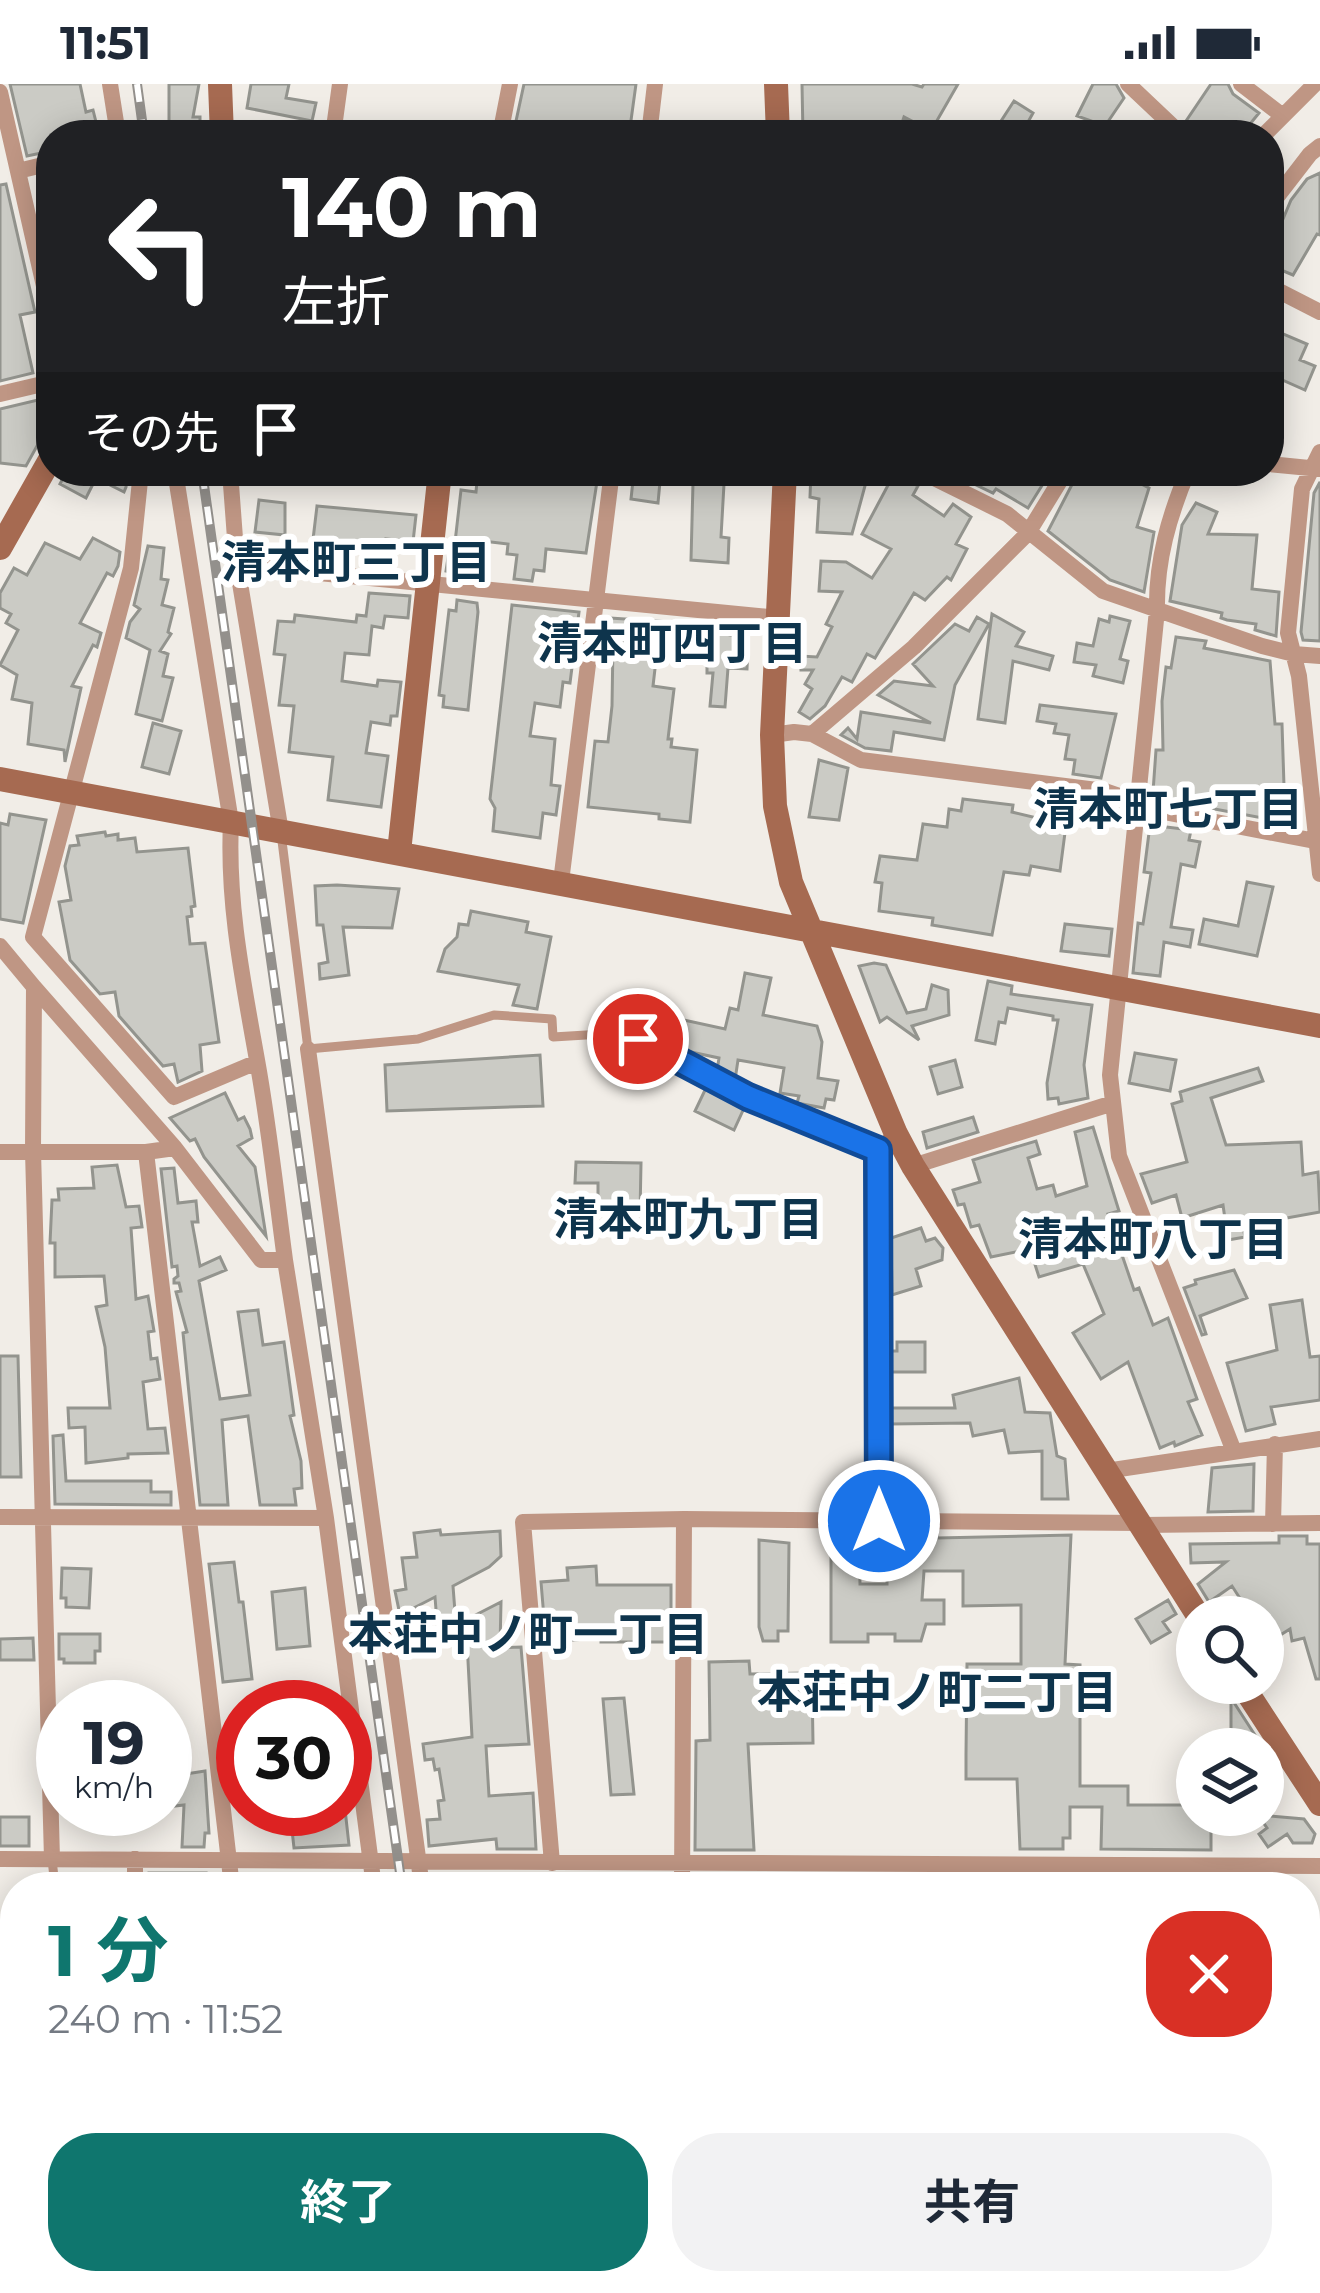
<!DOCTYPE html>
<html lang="ja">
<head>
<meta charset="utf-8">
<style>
	body { margin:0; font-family:Montserrat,"Noto Sans JP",sans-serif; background:#f2f2f3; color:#1f2937; height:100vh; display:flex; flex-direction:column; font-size:45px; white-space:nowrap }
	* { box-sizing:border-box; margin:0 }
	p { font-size:39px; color:#747a83 }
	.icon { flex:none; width:66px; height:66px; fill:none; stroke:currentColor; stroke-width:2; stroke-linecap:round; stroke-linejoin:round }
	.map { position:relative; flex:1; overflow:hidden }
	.drawer { position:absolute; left:0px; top:1788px; width:1320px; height:423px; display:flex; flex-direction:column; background:#fff; border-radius:48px 48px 0 0; box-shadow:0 6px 30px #0003 }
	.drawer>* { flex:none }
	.banner { position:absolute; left:36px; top:36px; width:1248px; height:366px; border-radius:48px; box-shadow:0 6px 30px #0003; background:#202124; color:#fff; overflow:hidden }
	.buttons { position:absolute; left:1176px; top:1512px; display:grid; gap:24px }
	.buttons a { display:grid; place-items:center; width:108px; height:108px; border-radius:50%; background:#fff; box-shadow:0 6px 30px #0003; font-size:60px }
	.speed { position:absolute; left:36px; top:1596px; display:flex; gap:24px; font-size:60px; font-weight:700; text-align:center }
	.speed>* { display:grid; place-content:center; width:156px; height:156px; border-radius:50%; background:#fff; box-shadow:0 6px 30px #0003; line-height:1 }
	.speed small { font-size:30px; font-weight:400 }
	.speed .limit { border:18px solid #d22; background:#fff; color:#111 }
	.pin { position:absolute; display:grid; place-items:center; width:102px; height:102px; color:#fff; margin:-51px; border:6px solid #fff; border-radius:50%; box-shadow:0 3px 12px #0007 }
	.me { position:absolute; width:132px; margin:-66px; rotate:0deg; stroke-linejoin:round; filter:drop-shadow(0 0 9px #0008) }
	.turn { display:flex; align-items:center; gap:42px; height:252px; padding:0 48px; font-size:54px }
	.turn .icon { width:156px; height:156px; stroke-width:2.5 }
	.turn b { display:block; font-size:84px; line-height:102px }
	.then { display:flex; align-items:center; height:114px; padding:0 48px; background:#0003; gap:24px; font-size:45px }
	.round { display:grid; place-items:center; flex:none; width:126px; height:126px; border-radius:48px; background:#f2f2f3 }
	.overview { display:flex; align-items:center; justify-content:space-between; height:204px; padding:0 48px }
	h1 { font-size:72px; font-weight:700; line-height:90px; color:#0f766e }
	.primary-button { display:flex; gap:24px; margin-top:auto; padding:24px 48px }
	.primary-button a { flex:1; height:138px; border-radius:48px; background:#0f766e; color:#fff; font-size:48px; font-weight:700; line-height:138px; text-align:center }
	.primary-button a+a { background:#f2f2f3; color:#1f2937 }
	.status { display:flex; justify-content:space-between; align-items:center; height:84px; padding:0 60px; background:#fff; direction:ltr }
	.status svg { height:33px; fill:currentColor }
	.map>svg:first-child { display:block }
	.building { fill:#cbcbc5; stroke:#93948e; stroke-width:3 }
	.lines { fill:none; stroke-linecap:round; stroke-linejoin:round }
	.lane { stroke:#bf9684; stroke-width:9 }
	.street { stroke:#bf9684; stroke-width:16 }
	.secondary { stroke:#a66a51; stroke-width:24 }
	.rail-casing { stroke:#93908c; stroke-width:10 }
	.rail { stroke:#fff; stroke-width:6; stroke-dasharray:18; stroke-linecap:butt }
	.route-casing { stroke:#114b97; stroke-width:30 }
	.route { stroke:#1a73e8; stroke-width:21 }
	.labels { text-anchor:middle; stroke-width:12; stroke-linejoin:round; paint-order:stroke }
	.neighbourhood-label { font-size:45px; font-weight:bold; fill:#0e344c; stroke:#fff }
</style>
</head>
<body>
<div class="status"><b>11:51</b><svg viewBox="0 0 49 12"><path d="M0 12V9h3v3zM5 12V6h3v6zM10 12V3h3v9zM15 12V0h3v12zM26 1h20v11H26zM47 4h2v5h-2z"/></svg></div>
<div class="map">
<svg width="1320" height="2209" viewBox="0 0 1320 2209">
	<rect width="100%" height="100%" fill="#f1ede7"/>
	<path class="building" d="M10,0H80L86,28L93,26L97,42L90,43L91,51H51V67L27,72Z
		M169,0H199L193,33H200V51H169Z
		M251,0H289L286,14L316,19L312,37L247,24Z
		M524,0H636L629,51H513Z
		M802,0H912L922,3L924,0H958L931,47L904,33L898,51H803Z
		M1093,0H1116L1124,14L1105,42L1077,32Z
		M1211,0H1228L1233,10L1259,29L1241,51H1194L1186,37Z
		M1014,17L1033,29L1028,38L1055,51H992Z
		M1320,89V151L1317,150L1293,191L1269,181V157L1274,145L1278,147L1291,116L1307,95Z
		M6,100L35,228L20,231L33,289L0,297V101Z
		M1269,244L1307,260L1300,276L1315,282L1305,306L1280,295L1269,320Z
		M42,315L48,342L26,382L0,379V325Z
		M67,387H128L126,403L124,408L96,394L86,414L60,400Z
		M478,387L598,391L586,469L546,465L544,487L534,486L532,497L514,495L517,471L507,470L508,460L474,456L467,491L446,487L449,467H454L461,406L476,408Z
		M634,387H661L658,419L631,415Z
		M811,387H869L852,450L817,448L819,415L810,413Z
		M970,387H1051L1028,424L996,405L993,409L966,396Z
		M1079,387H1126L1124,391L1149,404L1137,443L1154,448L1144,508L1110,496L1048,447Z
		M894,390L918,402L913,411L944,432L953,420L971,433L956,460L967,465L951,496L947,493L925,516L914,509L875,574L867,570L852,598L842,593L825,622L810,635L799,628L812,605L805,600L813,586H801V572L817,573L832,543L826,540L842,508L819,507L821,477L846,478L872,494L891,465L862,450Z
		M1320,398V557L1303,556L1301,548L1314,409Z
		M693,399L724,400L721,453L729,454L728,479L691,476Z
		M259,416L285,419V451L255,448Z
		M1196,419L1217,428L1208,450L1257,451L1252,505L1279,508L1276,552L1255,546L1256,540L1227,536L1221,534L1222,529L1170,517L1182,441Z
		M317,422L416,431L413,458L386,455V460H380L379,470L312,464Z
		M93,454L120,468L118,482L113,492L107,489L80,539L101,549L97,563L93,561L72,602L81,604L65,678L64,666L28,660L32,619L12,615L17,591L0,581L18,546L6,539L11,530L0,524V509L14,484L27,491L45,459L80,475Z
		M148,462L164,464L161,495L168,496L162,521L174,524L168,548L171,550L160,567L168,570L163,592L173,594L162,637L136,630L150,566L126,554L130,538L140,525L134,521Z
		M369,509L410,512L408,534L385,532L383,544L372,542L369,571L345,569L342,597L377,602L378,596L401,598L397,632H391L390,641L371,638L366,669L388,672L381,723L328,716L333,673L289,668L294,622L279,621L285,571L274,570L278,537L294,538L295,531L356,538L357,531L366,532Z
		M457,516L477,519L478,528L468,626L443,623L444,612L439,611L449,526L456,527Z
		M512,521L579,528L570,599L563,598L560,623L535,619L530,652L555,655L551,701L560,702L556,731L543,729L540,754L493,747L495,724L490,715Z
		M992,530L1024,548L1016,562L1053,572L1049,586L1013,577L1005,639L978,635Z
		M1110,532L1130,537L1120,575L1128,577L1123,599L1093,592L1096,581L1074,578L1077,559L1093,562L1099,535L1109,538Z
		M977,533L989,540L955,601L944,656L894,648L891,667L865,664L841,651L848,644L857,655L861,628L931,639L878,611L894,597L933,602L913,580L955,540L969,547Z
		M610,534L730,542V551L739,552V560L748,561L747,585L728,584L725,623L710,622L713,589H707V579L656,576L653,602L674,605L668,655H672L671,663L697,666L690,738L659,735V730L588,723L595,657L608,658L612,622L613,559L607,558Z
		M1176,553L1206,557L1204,564L1270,577L1275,640H1282L1284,702L1298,705L1296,727L1300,726V741L1172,717L1153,708L1156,666H1163L1162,617L1166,583L1171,584Z
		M1040,621L1116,630L1101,694L1073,690L1075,676L1065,675L1069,651L1054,649L1056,640L1037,637Z
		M153,639L181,647L169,690L142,683Z
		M819,676L848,684L839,736L809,733Z
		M963,715L1013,721L1012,728L1066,741L1060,787L1031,782L1029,791L1004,788L992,851L932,841L933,834L879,827L882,799L875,798L880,772L917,776L923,740L947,743L949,725L961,727Z
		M10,730L46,736L23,839L0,835V739L8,741Z
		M1150,741L1191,746L1189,756L1200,758L1195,783L1181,780L1171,843L1193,846L1190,863L1164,858L1160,892L1133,889L1138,839L1143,840L1151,789L1144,788Z
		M105,748L106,752L118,750V756L135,754L137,768L188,764L195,822L191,823L192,832L187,833L190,860L205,859L219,958L200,961L202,987L178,998L174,980L163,982L119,932L115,908L100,910L70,876L59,818L71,816L65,782L70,762L79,761L77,752Z
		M1247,798L1273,803L1257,872L1199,860L1204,835L1238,842Z
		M337,801L399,805L392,844L343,843L349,891L320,895L319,880L328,878L323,841H317L315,802Z
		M471,827L528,838L526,848L551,853L537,925L513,921L519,901L438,887L445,865L457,853L459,840L468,841Z
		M1065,840L1112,845L1109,872L1061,867Z
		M874,879L886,881L907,929L926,925L932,901L948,906L949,931L912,942L919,956L887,933L880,938L859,882Z
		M745,889L771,894L763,931L817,942L822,958L818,994L838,997L834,1016L826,1015L824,1024L797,1019L799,1012L780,1009L784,984L738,976L735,996L717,987L719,974L677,965L684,936L725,945L730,924L738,926Z
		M988,897L1012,902L1011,910L1092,921L1084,981L1088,1014L1059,1020L1058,1014L1048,1015L1047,999L1058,936H1053V932L1008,924L1005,939L999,938L995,960L976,956Z
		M1135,969L1176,976L1170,1007L1129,999Z
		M540,971L543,1022L387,1027L385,981Z
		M955,976L962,1003L938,1010L930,983Z
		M1258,984L1263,997L1211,1014L1226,1061L1301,1058L1303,1091L1318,1088L1320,1128L1253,1140L1254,1146L1244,1148L1245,1153L1228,1156L1223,1121L1182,1134L1176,1111L1152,1119L1141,1090L1187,1078L1172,1020L1182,1017L1180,1008Z
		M706,1004L745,1022L734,1046L695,1027Z
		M225,1009L238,1036L244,1033L250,1045L252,1054L238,1062L255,1083L266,1152L204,1073L195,1055L190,1057L170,1034Z
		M973,1033L978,1048L927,1064L923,1048Z
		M1093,1043L1119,1127L1108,1130L1134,1206L1139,1204L1153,1241L1168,1234L1197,1315L1188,1318L1202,1351L1175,1362L1174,1358L1160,1364L1128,1278L1101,1295L1073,1249L1104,1230L1083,1180L1039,1193L1030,1165L991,1173L979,1141L971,1143L964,1120L958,1121L953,1106L980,1098L973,1076L1036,1057L1040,1070L1028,1074L1037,1105L1053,1101L1056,1112L1087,1102L1075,1048Z
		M576,1078L641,1079L640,1130H598V1099H575Z
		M117,1081L126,1123L139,1122L142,1143L131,1144L136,1215L148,1212L154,1247L148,1248L151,1275L157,1274L160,1295L143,1298L148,1345L165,1344L168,1369L128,1370V1374L86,1379L85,1343L69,1344L68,1324H110L105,1263L96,1223L107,1221L104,1192L55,1193V1159H50L52,1116H59L58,1105L94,1104L92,1083Z
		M174,1084L178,1119L196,1117L198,1138H192L200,1182L220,1173L226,1186L199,1197L220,1315L250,1311L238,1228L258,1226L263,1261L284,1258L294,1331L290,1332L301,1377L302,1404L294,1405L296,1421H260L248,1332L222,1336L228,1421H200L183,1249L187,1248L176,1208L181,1207L179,1199H174V1195L178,1192L177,1182L172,1183L161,1085Z
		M921,1144L926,1157L935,1154L943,1164L942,1176L916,1185L921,1202L892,1211L891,1154Z
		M1234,1186L1247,1214L1200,1232L1206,1250L1202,1251L1184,1204L1196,1200L1195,1196Z
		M1302,1216L1310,1273L1320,1272V1316L1271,1323L1275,1340L1246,1347L1227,1279L1277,1266L1270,1221Z
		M897,1258H925V1288H891V1267H897Z
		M0,1272H18L21,1393H0Z
		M1019,1294L1025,1328L1050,1329L1057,1372L1065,1375L1068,1415H1042V1367L1009,1369L1004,1346L973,1352L970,1339L891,1340V1324H955L953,1311Z
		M63,1351L66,1397H151V1408H171V1421L55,1420L53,1352Z
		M1254,1380L1253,1427L1208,1428L1212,1384Z
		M440,1446L441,1451L500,1447L501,1472L489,1483L453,1502L456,1541L501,1518L500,1564L521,1563L529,1660L486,1662L489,1712L533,1709L536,1765H497L496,1755L429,1762L427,1736L440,1735L438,1717L444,1716L439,1685L435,1686L433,1675L425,1676L423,1660L472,1653L467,1558L431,1554L438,1551L435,1513L400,1531L395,1507L406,1505L402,1474L417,1473L414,1449Z
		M918,1450H937V1454L1071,1451L1065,1580L1080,1581V1702H1128V1721H1197V1731H1211V1766L1101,1765L1102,1723H1070V1754H1063V1765H1020L1017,1695H966V1670L967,1580H1021V1521L963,1522V1487H924L922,1516H944V1540H926L921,1557H895V1550H868V1558H831V1456H859L860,1500H887V1461H917Z
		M1279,1452H1307V1460H1320V1595H1316L1304,1554L1292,1557L1290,1545L1263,1562V1533H1252L1232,1502L1209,1518L1198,1500L1226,1478L1191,1479L1190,1460L1279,1459Z
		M759,1456L789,1459L788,1547H778V1557H763L759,1543Z
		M234,1478L239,1518H243L252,1595L223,1598L209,1480Z
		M596,1482L597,1501H671V1558H601V1554L546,1558L541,1498L568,1496L567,1484Z
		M62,1484L91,1485L89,1524L66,1523V1514H61Z
		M305,1504L310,1562L277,1565L272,1508Z
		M1168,1516L1176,1530L1163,1538L1170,1548L1151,1559L1136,1535Z
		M59,1550H100V1567H95V1579H64V1575H59Z
		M33,1554L34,1576H0V1555Z
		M749,1577L750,1590L805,1589V1598H812L813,1659L748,1660L754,1766H695L696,1657L710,1656L709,1578Z
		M624,1614L634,1710L611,1711L603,1615Z
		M1231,1614L1264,1665H1231Z
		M205,1687L209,1749H205L204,1763H182L184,1721L166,1723L165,1699L179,1698V1691Z
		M297,1725H345L349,1761L294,1764L291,1737L298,1736Z
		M1258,1731L1304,1735L1315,1750L1312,1759H1293L1287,1750L1268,1763L1259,1750L1267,1744Z
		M0,1733H29V1762H0Z
		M149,1789H206L205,1803H149Z
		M1305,2136H1319L1320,2139V2200H1305Z"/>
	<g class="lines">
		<path class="lane" d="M281,749L308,965L418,955L494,931L552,935L553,953L619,949L749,1013L878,1067
			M52,1775L55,1803
			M0,1973L15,1967"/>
		<path class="street" d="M110,0L118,51
			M1128,0L1182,51
			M1241,0L1283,32
			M0,8L51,233
			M333,51L340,0
			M500,51L510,0
			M649,51L655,0
			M1264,51L1315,0
			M18,87L51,79
			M1269,123L1310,70L1320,62
			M1269,202L1320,228
			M0,310L51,298
			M1320,368L1302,405L1288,549L1299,592L1320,790
			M1269,380L1320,385
			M141,387L131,484L33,853L174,1013L257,978
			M175,387L231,738C227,819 243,897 257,976C269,1042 276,1109 285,1176
			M230,387L237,481L281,748
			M920,387L1007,430L1103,507L1262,562L1294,570L1320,572
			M1188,387C1169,432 1156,477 1157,526L1110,991L1119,1072L1233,1365
			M237,481L779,534
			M812,650L914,563L1028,449L1066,387
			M772,651L794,648L812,650L861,676L1105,707L1169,729L1320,758
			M561,798L612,387
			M0,862L34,903L33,1067L52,1775
			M34,903L175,1064
			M308,965L422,1803
			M0,1068H146L175,1064L261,1176H285L326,1434L374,1803
			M146,1068L232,1803
			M913,1082L1110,1020
			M1106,1387L1320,1355
			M0,1433L326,1434
			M879,1437L878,1067L896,1050
			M1273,1440L1275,1360
			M1142,1441L1320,1439
			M0,1775L1320,1782
			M135,1775V1803
			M552,1779L523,1438L684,1435L1141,1439
			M682,1803L684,1435
			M0,2086L15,2087
			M1305,2123H1320
			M279,2196L303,2209
			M429,2196L431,2209
			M478,2196L480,2209
			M954,2196L955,2209
			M1088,2196V2209
			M192,2209L207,2196
			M681,2209V2196
			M823,2209V2196
			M1220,2209V2196"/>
		<path class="secondary" d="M220,0L222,51
			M776,0L778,51
			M785,387L772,651L775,722L791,798L896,1050L913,1082L1199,1533
			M0,464L51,374
			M0,695L1320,942
			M399,768L440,387
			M1241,1599L1320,1720"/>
		<defs>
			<path id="rail" d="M137,0L144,51
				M202,387L402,1803
				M457,2196L458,2209"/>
		</defs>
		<use href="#rail" class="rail-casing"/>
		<use href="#rail" class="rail"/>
	</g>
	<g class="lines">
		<defs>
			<path id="route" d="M638,955L748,1013L878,1066L879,1437"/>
		</defs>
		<use href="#route" class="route-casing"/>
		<use href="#route" class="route"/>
	</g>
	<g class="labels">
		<g class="neighbourhood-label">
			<text x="356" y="494">清本町三丁目</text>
			<text x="672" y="575">清本町四丁目</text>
			<text x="1168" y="741">清本町七丁目</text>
			<text x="688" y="1151">清本町九丁目</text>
			<text x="1153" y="1171">清本町八丁目</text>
			<text x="528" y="1566">本荘中ノ町一丁目</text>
			<text x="937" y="1624">本荘中ノ町二丁目</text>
		</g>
	</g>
</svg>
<div class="buttons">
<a><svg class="icon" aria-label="search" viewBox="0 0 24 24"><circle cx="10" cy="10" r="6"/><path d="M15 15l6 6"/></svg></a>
<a><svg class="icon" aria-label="layers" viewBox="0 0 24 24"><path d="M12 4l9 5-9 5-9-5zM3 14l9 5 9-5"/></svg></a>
</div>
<div class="speed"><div>19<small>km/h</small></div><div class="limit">30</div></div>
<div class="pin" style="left:638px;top:955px;background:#d93025"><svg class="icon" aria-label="arrive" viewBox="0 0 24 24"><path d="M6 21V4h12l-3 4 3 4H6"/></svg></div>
<svg class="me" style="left:879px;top:1437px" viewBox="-20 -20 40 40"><circle r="17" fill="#1a73e8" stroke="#fff" stroke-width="3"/><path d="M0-11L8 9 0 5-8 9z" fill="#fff"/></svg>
<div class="banner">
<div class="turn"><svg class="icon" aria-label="left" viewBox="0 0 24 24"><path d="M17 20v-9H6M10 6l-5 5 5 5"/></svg><div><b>140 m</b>左折</div></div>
<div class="then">その先<svg class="icon" aria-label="arrive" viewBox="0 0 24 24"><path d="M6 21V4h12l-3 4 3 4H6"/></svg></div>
</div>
<section class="drawer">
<div class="overview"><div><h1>1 分</h1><p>240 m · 11:52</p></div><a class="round" style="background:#d93025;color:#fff"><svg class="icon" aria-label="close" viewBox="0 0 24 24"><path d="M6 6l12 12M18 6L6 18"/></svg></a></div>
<div class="primary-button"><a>終了</a><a>共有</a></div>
</section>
</div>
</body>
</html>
